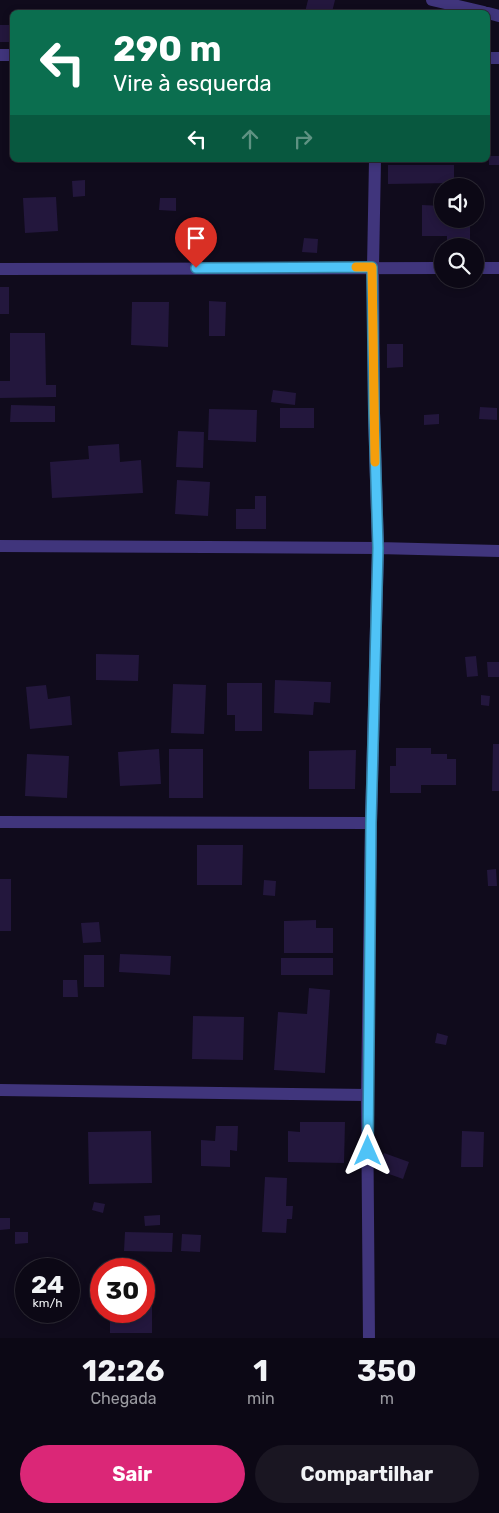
<!DOCTYPE html>
<html lang="pt">
<head>
<meta charset="utf-8">
<style>
	body { margin:0; font-family:Rubik,sans-serif; background:#1a1622; color:#f1f3f6; height:100vh; display:flex; flex-direction:column; font-size:19px; white-space:nowrap }
	* { box-sizing:border-box; margin:0 }
	p { font-size:16px; color:#9a9aa0 }
	.icon { flex:none; width:28px; height:28px; fill:none; stroke:currentColor; stroke-width:2; stroke-linecap:round; stroke-linejoin:round }
	.map { position:relative; height:1338px; overflow:hidden }
	.details { display:flex; flex-direction:column; background:#0c0815; flex:1 }
	.details>* { flex:none }
	.guide { position:absolute; left:10px; top:10px; width:480px; height:152px; border-radius:8px; box-shadow:0 2px 8px #0003,0 0 0 1px #2c2934; background:#0b6e4f; color:#fff; overflow:hidden }
	.controls { position:absolute; left:434px; top:178px; display:grid; gap:10px }
	.controls a { display:grid; place-items:center; width:50px; height:50px; border-radius:50%; background:#0c0815; box-shadow:0 2px 8px #0003,0 0 0 1px #2c2934; font-size:25px }
	.speed { position:absolute; left:15px; top:1258px; display:flex; gap:10px; font-size:25px; font-weight:700; text-align:center }
	.speed>* { display:grid; place-content:center; width:65px; height:65px; border-radius:50%; background:#0c0815; box-shadow:0 2px 8px #0003,0 0 0 1px #2c2934; line-height:1 }
	.speed small { font-size:12px; font-weight:400 }
	.speed .limit { border:8px solid #d22; background:#fff; color:#111 }
	.pin { position:absolute; display:grid; place-items:center; width:42px; height:42px; color:#fff; margin:-51px -21px; border-radius:50% 50% 50% 0; rotate:-45deg; box-shadow:0 0 5px #0007 }
	.pin .icon { rotate:45deg }
	.me { position:absolute; width:55px; margin:-28px; rotate:0deg; stroke-linejoin:round; filter:drop-shadow(0 0 4px #0008) }
	.turn { display:flex; align-items:center; gap:18px; height:105px; padding:0 20px; font-size:22px }
	.turn .icon { width:65px; height:65px; stroke-width:2.5 }
	.turn b { display:block; font-size:35px; line-height:42px }
	.lanes { display:flex; align-items:center; height:48px; padding:0 20px; background:#0003; justify-content:center; gap:25px; direction:ltr }
	.lanes .off { opacity:.35 }
	.eta { display:flex; justify-content:space-evenly; align-items:center; height:85px; text-align:center }
	.eta b { font-size:30px; font-weight:700; line-height:35px }
	.primary-button { display:flex; gap:10px; margin-top:auto; padding:10px 20px }
	.primary-button a { flex:1; height:58px; border-radius:30px; background:#db2777; color:#fff; font-size:20px; font-weight:700; line-height:58px; text-align:center }
	.primary-button a+a { background:#1a1622; color:#f1f3f6 }
	.map>svg:first-child { display:block }
	.building { fill:#23173d }
	.lines { fill:none; stroke-linecap:round; stroke-linejoin:round }
	.street { stroke:#40357c; stroke-width:12 }
	.route-casing { stroke:#337fa1; stroke-width:12 }
	.route { stroke:#4fc3f7; stroke-width:9 }
	.slow { stroke:#f59e0b; stroke-width:9 }
</style>
</head>
<body>
<div class="map">
<svg width="499" height="1338" viewBox="0 0 499 1338">
	<rect width="100%" height="100%" fill="#100b1c"/>
	<path class="building" d="M308,0H335L332,12H305Z
		M346,9H377V12H346Z
		M0,25H12V42H0Z
		M489,156H499V165H489Z
		M388,165H454V183L388,184Z
		M85,180V196L73,197L72,181Z
		M56,197L58,231L25,233L23,198Z
		M160,198H176V211L159,210Z
		M422,205L442,206V219H470V244L447,243V236H422Z
		M304,238L318,239L317,253L302,252Z
		M0,287H9V314H0Z
		M209,301L226,302L225,336H209Z
		M132,302H169L168,347L131,345Z
		M10,333H45L46,385H56V397L0,398V381H10Z
		M387,344H403V367L387,368Z
		M273,390L296,393L295,405L271,402Z
		M11,405L55,406V422H10Z
		M480,407L497,408V420L479,419Z
		M280,408H314V428H280Z
		M209,409L257,410L256,442L208,440Z
		M439,414V424L424,425V415Z
		M178,431L204,432L203,468L176,467Z
		M119,444L120,462L141,460L143,493L52,498L50,462L89,459L88,446Z
		M177,480L210,482L208,516L175,514Z
		M255,496H266V529H236V509H255Z
		M96,654L139,655L138,681L96,680Z
		M476,656L478,676L467,677L465,657Z
		M487,662H499V677H488Z
		M275,680L331,682L330,703L314,702L313,715L274,713Z
		M227,683H262V731H235V715H227Z
		M173,684L206,685L204,734L171,733Z
		M46,685L48,699L70,696L72,725L30,729L26,687Z
		M481,695L490,696L489,706L481,705Z
		M493,744H499V791H492Z
		M396,748H431V754H447V759H456V785H421V793H390V766H396Z
		M159,749L161,784L120,786L118,752Z
		M169,749H203V798H169Z
		M356,750L355,789H309V751Z
		M27,754L69,756L67,798L25,796Z
		M197,845H243L242,885H197Z
		M496,869L497,886H488L487,870Z
		M0,879H11V931H0Z
		M264,880L276,881L275,896L263,895Z
		M316,920V928H333V953H284V921Z
		M99,922L101,942L83,943L81,923Z
		M120,954L171,956L170,975L119,972Z
		M84,955H104V987H84Z
		M281,958H333V975H281Z
		M63,980H77L78,997H63Z
		M309,988L330,990L325,1073L274,1070L278,1012L307,1014Z
		M193,1016L244,1017L243,1060L192,1059Z
		M437,1033L448,1036L446,1045L435,1043Z
		M300,1122H345L344,1163L288,1162V1131L300,1132Z
		M216,1126H238L237,1151L230,1150V1167L201,1166V1140L215,1141Z
		M151,1131L152,1183L89,1184L88,1132Z
		M462,1131L484,1132L483,1167H461Z
		M384,1153L409,1162L403,1179L378,1170Z
		M265,1177L287,1178L286,1206H293L292,1219H287L286,1233L262,1232Z
		M94,1202L105,1204L103,1213L92,1210Z
		M160,1215V1225L145,1226L144,1216Z
		M0,1218H10V1229L0,1230Z
		M15,1232H28V1243L15,1244Z
		M125,1232L173,1233L172,1252L124,1251Z
		M182,1234L201,1235L200,1252L181,1251Z
		M144,1294H152V1333H110V1311H144Z"/>
	<g class="lines">
		<path class="street" d="M432,0L484,12
			M488,13L499,16
			M0,55H12
			M488,58H499
			M475,268H499
			M0,269L442,268
			M0,546L378,548L499,551
			M0,822L371,823
			M0,1090L367,1095
			M369,1338L367,1095L371,823L378,548L374,413L373,267L375,160"/>
	</g>
	<g class="lines">
		<defs>
			<path id="route" d="M196,268L372,267L374,413L378,548L371,823L368,1151"/>
		</defs>
		<use href="#route" class="route-casing"/>
		<use href="#route" class="route"/>
		<path class="slow" d="M356,267H372L375,462"/>
	</g>
</svg>
<div class="controls">
<a><svg class="icon" aria-label="sound" viewBox="0 0 24 24"><path d="M4 9h4l5-4v14l-5-4H4zM17 9q2 3 0 6"/></svg></a>
<a><svg class="icon" aria-label="search" viewBox="0 0 24 24"><circle cx="10" cy="10" r="6"/><path d="M15 15l6 6"/></svg></a>
</div>
<div class="speed"><div>24<small>km/h</small></div><div class="limit">30</div></div>
<div class="pin" style="left:196px;top:268px;background:#d93025"><svg class="icon" aria-label="arrive" viewBox="0 0 24 24"><path d="M6 21V4h12l-3 4 3 4H6"/></svg></div>
<svg class="me" style="left:368px;top:1151px" viewBox="-20 -20 40 40"><path d="M0-17L14 15 0 8-14 15z" fill="#4fc3f7" stroke="#fff" stroke-width="4"/></svg>
<div class="guide">
<div class="turn"><svg class="icon" aria-label="left" viewBox="0 0 24 24"><path d="M17 20v-9H6M10 6l-5 5 5 5"/></svg><div><b>290 m</b>Vire à esquerda</div></div>
<div class="lanes"><svg class="icon" aria-label="left" viewBox="0 0 24 24"><path d="M17 20v-9H6M10 6l-5 5 5 5"/></svg><svg class="icon off" aria-label="ahead" viewBox="0 0 24 24"><path d="M12 20V5M6 11l6-6 6 6"/></svg><svg class="icon off" aria-label="right" viewBox="0 0 24 24"><path d="M7 20v-9h11M14 6l5 5-5 5"/></svg></div>
</div>
</div>
<section class="details">
<div class="eta">
<div><b>12:26</b><p>Chegada</p></div>
<div><b>1</b><p>min</p></div>
<div><b>350</b><p>m</p></div>
</div>
<div class="primary-button"><a>Sair</a><a>Compartilhar</a></div>
</section>
</body>
</html>
